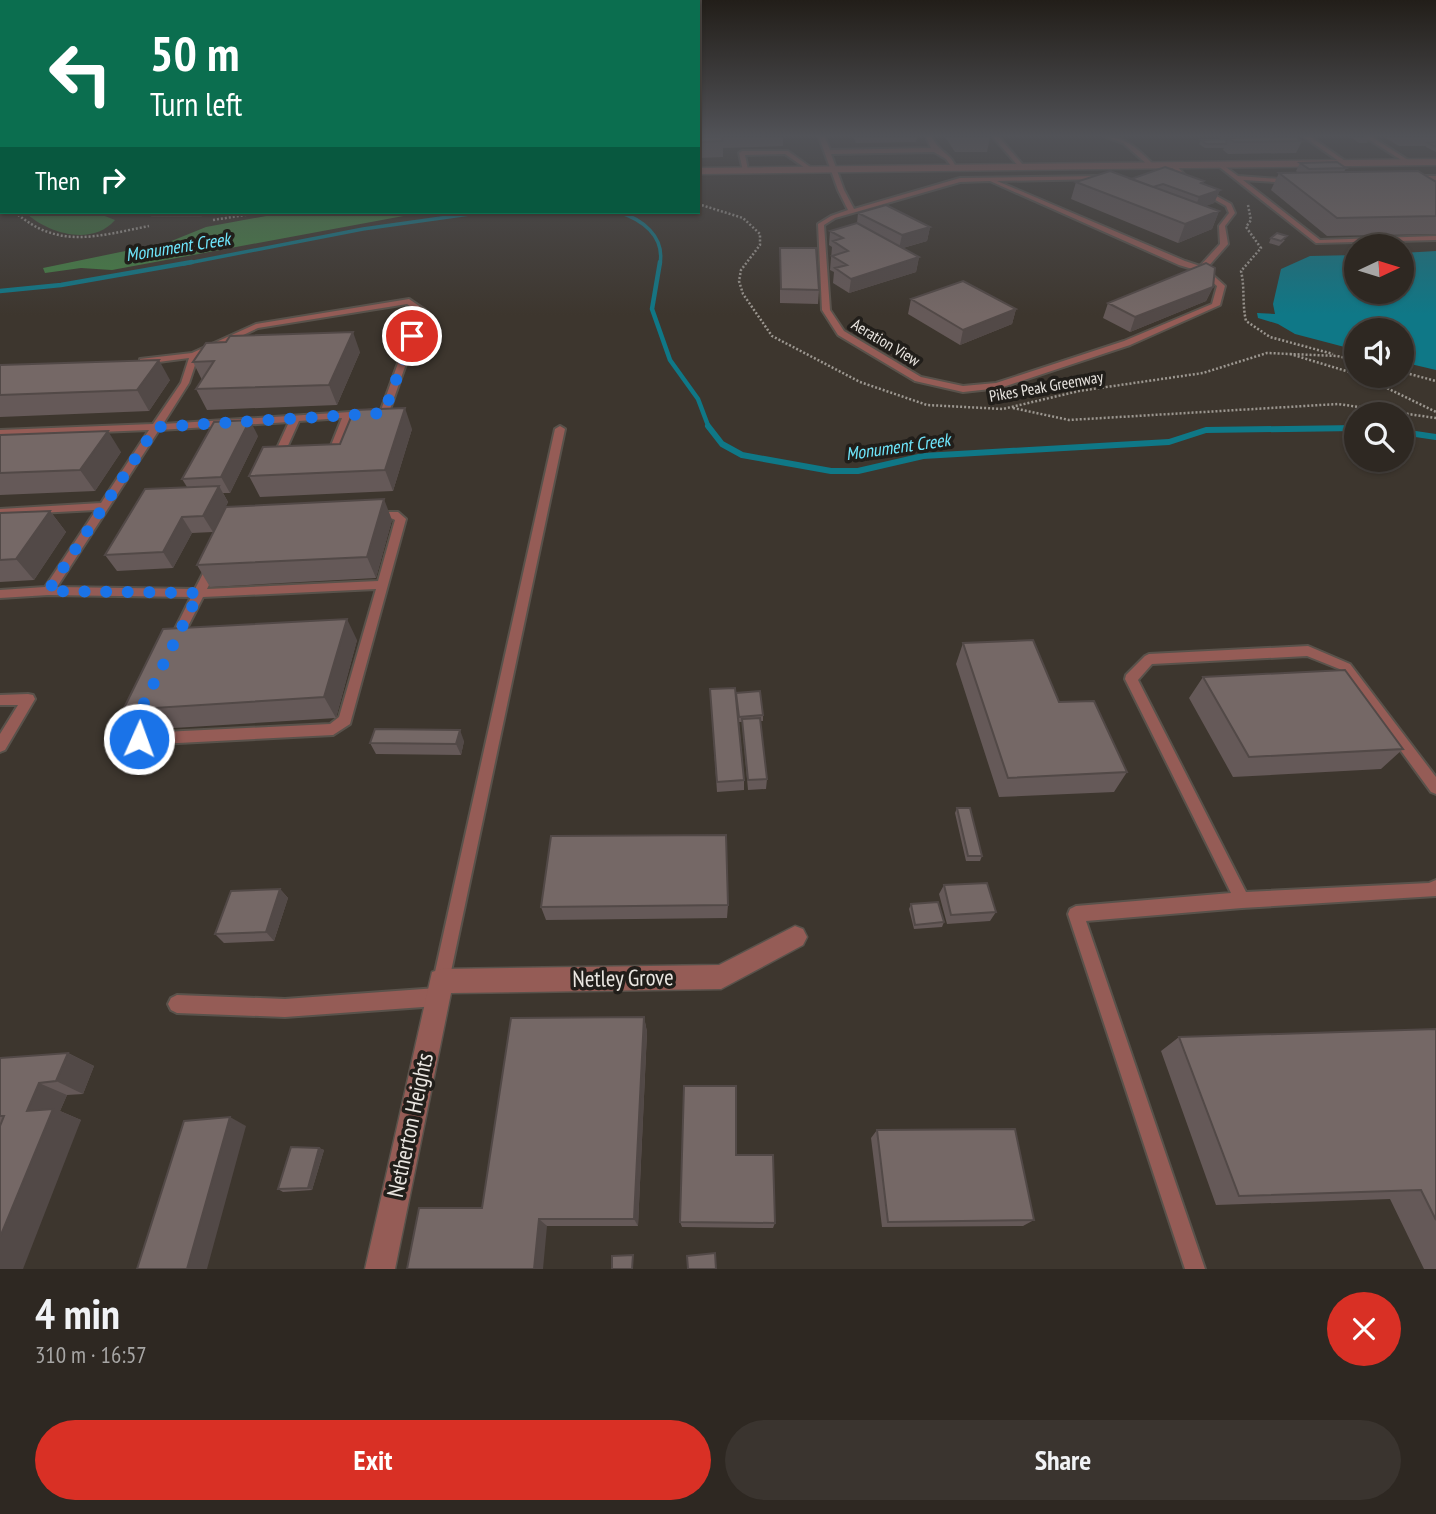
<!DOCTYPE html>
<html lang="en">
<head>
<meta charset="utf-8">
<style>
	body { margin:0; font-family:"PT Sans Narrow",sans-serif; background:#3a342f; color:#f1f3f6; height:100vh; display:flex; flex-direction:column; font-size:26px; white-space:nowrap }
	* { box-sizing:border-box; margin:0 }
	p { font-size:23px; color:#a7a6a5 }
	.icon { flex:none; width:38px; height:38px; fill:none; stroke:currentColor; stroke-width:2; stroke-linecap:round; stroke-linejoin:round }
	.map { position:relative; height:1269px; overflow:hidden }
	.sheet { display:flex; flex-direction:column; background:#2e2822; flex:1 }
	.sheet>* { flex:none }
	.banner { position:absolute; left:0px; top:0px; width:700px; height:214px; box-shadow:0 2px 5px #0004,0 0 0 2px #494440; background:#0b6e4f; color:#fff; overflow:hidden }
	.needle { width:46px; rotate:86deg }
	.fabs { position:absolute; left:1344px; top:234px; display:grid; gap:14px }
	.fabs a { display:grid; place-items:center; width:70px; height:70px; border-radius:50%; background:#2e2822; box-shadow:0 2px 5px #0004,0 0 0 2px #494440; font-size:35px }
	.pin { position:absolute; display:grid; place-items:center; width:60px; height:60px; color:#fff; margin:-30px; border:4px solid #fff; border-radius:50%; box-shadow:0 2px 7px #0007 }
	.me { position:absolute; width:77px; margin:-38px; rotate:2deg; stroke-linejoin:round; filter:drop-shadow(0 0 5px #0008) }
	.turn { display:flex; align-items:center; gap:24px; height:147px; padding:0 35px; font-size:32px }
	.turn .icon { width:91px; height:91px; stroke-width:2.5 }
	.turn b { display:block; font-size:49px; line-height:60px }
	.then { display:flex; align-items:center; height:66px; padding:0 35px; background:#0003; gap:14px; font-size:26px }
	.round { display:grid; place-items:center; flex:none; width:74px; height:74px; border-radius:37px; background:#3a342f }
	.headline { display:flex; align-items:center; justify-content:space-between; height:119px; padding:0 35px }
	h1 { font-size:42px; font-weight:800; line-height:52px }
	.action { display:flex; gap:14px; margin-top:auto; padding:14px 35px }
	.action a { flex:1; height:80px; border-radius:42px; background:#d93025; color:#fff; font-size:28px; font-weight:800; line-height:80px; text-align:center }
	.action a+a { background:#3a342f; color:#f1f3f6 }
	.map>svg:first-child { display:block }
	.green { fill:#3e6f3d }
	.forest { fill:#458044 }
	.water { fill:#0f7887 }
	.lines { fill:none; stroke-linecap:round; stroke-linejoin:round }
	.stream-far2 { stroke:#0f7887; stroke-width:3.5 }
	.stream-far1 { stroke:#0f7887; stroke-width:4.5 }
	.stream { stroke:#0f7887; stroke-width:6 }
	.service-casing { stroke:#59524b; stroke-width:4 }
	.minor-casing { stroke:#59524b; stroke-width:3 }
	.tertiary-casing { stroke:#59524b; stroke-width:3 }
	.path { stroke:#9c9790; stroke-width:2.5; stroke-dasharray:2 2; stroke-linecap:butt }
	.service { fill:#955c56; fill-rule:evenodd }
	.minor { fill:#955c56; fill-rule:evenodd }
	.tertiary { fill:#955c56; fill-rule:evenodd }
	.wall { fill:#655958 }
	.shaded-wall { fill:#524947 }
	.building { fill:#756866; stroke:#524947; stroke-width:2 }
	.route { stroke:#1a73e8; stroke-width:12; stroke-dasharray:0 21.6 }
	.labels { text-anchor:middle; stroke-width:7; stroke-linejoin:round; paint-order:stroke }
	.far-street-label { font-size:16px; fill:#eae6e1; stroke:#211e1a }
	.far-water-label { font-size:18px; font-style:italic; fill:#6ee6fc; stroke:#211e1a }
	.near-street-label { font-size:23px; fill:#eae6e1; stroke:#211e1a }
</style>
</head>
<body>
<div class="map">
<svg width="1436" height="1269" viewBox="0 0 1436 1269">
	<rect width="100%" height="100%" fill="#3d362e"/>
	<path class="green" d="M25,212H95L115,220C92,247 46,233 25,212Z"/>
	<path class="forest" d="M288,212H425L112,270L81,268L45,273L43,268L169,242L206,227Z"/>
	<path class="water" d="M1436,251V370L1402,362V331H1356V350L1295,334L1278,324L1258,318L1257,313L1275,314L1273,304L1281,269L1310,256L1356,255V292H1402V253Z"/>
	<g class="lines">
		<path class="stream-far2" d="M618,212C642,219 665,236 660,264
			M183,264L363,229L484,212"/>
		<path class="stream-far1" d="M660,262L652,309L670,360L698,399L709,428
			M0,291L61,285L192,262"/>
		<path class="stream" d="M708,426L722,444L742,455L831,471H858L923,456L1169,442L1206,430L1356,428
			M1402,432L1436,437"/>
		<defs>
			<path id="service" d="M819,137H825L830,150L931,148L926,137H932C940,154 949,151 956,167L953,169L946,159L934,152L831,154L844,190L854,209L960,178L1101,176L1103,179L997,181L1185,261L1200,266L1220,244L1219,226L1229,213L1226,206L1187,184L1170,165L1175,164L1191,182L1231,204L1235,213L1225,226L1228,244L1206,269L1225,286L1220,305L1130,345L1000,388L963,392L915,381L838,335L822,310L818,224L831,216L848,210L838,190ZM990,181L1179,265L1199,271L1217,286L1212,304L1124,341L996,383L963,386L921,377L844,331L830,310L824,225L835,218L960,182Z
				M993,137H999L1023,165V167H1019Z
				M1106,137C1127,137 1140,151 1154,165L1149,166L1123,143Z
				M1304,137H1311L1348,163L1343,164Z
				M1365,137H1372L1411,162L1406,163Z
				M742,151H788L813,169L808,170L785,154L745,155L748,170L743,171L739,153Z
				M1219,162L1238,176L1294,180L1292,183L1243,180L1320,240L1436,236V240L1316,243L1217,165Z
				M1415,176H1436V180L1413,179Z
				M409,299L425,310L388,415L352,418L338,453L333,456L328,453L342,418L299,421L282,459L277,462L272,459L289,422L159,430L57,587L195,589L209,562L213,561L219,565L207,589L378,581L395,520C388,515 377,522 371,515L376,512H398L406,519L350,724L333,735L139,745L134,743L123,731L136,706L141,705L146,706L148,710L138,730L142,733L330,724L339,717L376,589L203,597L178,646H170L168,643L191,597L48,595L0,598V590L45,587L96,510L0,515V509L101,503L149,430L0,436V430L153,424L181,383L189,358L143,364L140,363V359L192,353L256,324ZM407,304L417,311L381,410L163,424L189,383L198,356L258,328Z
				M560,426L565,429L449,981L447,987L441,989L435,987L433,981L555,429Z
				M1308,646L1350,664L1436,777V794L1431,792L1342,670L1307,656L1152,664L1138,680L1246,892L1429,883L1436,880V896L1242,908L1086,921L1205,1269H1185L1068,914L1070,909L1076,906L1231,893L1125,679L1126,675L1145,656L1149,654Z
				M28,694L33,695L35,699L5,750L0,752V734L18,705H0V695Z
				M437,988L443,991L446,997L443,1003L437,1006L285,1017L177,1013L171,1010L168,1004L171,998L177,995L285,999Z"/>
			<path id="minor" d="M795,926L803,929L807,937L803,945L721,989L451,993L395,1269H365L432,972L441,969L719,965Z"/>
			<path id="tertiary" d="M1436,159V165L698,174V168Z
				M147,212H206L201,215H152Z"/>
		</defs>
		<use href="#service" class="service-casing"/>
		<use href="#minor" class="minor-casing"/>
		<use href="#tertiary" class="tertiary-casing"/>
		<path class="path" d="M698,204L743,218L760,234V245L741,270L739,281L743,294L772,336L860,382L927,405L1003,409L1079,391L1203,373L1267,353L1337,356L1356,360
			M1248,205L1251,220L1246,227L1261,248L1241,271C1245,288 1242,304 1246,321L1270,337L1333,354
			M15,212C58,250 98,236 149,226
			M213,220L264,212
			M1290,354L1356,374
			M1402,372L1436,381
			M1362,376L1436,412
			M1013,408L1069,420L1338,404L1436,418"/>
		<use href="#service" class="service"/>
		<use href="#minor" class="minor"/>
		<use href="#tertiary" class="tertiary"/>
	</g>
	<path class="wall" d="M698,137H783V146L723,148V157L698,158Z
		M853,137H917L916,142L856,143Z
		M945,137H990L987,152H955Z
		M1220,137H1296L1302,141L1296,153L1228,154L1223,150L1224,148H1205L1199,144L1201,140L1221,139L1219,138Z
		M1350,137H1367L1369,138L1367,143H1359Z
		M1384,137H1436V152L1426,147V146H1399Z
		M1300,163L1346,168L1344,172L1436,182V234L1327,236L1271,190L1279,173H1298L1296,171Z
		M1131,179L1204,181L1203,184L1220,190L1214,203L1205,206L1219,211L1212,229L1178,243L1071,199L1076,182Z
		M858,213L930,227L927,241L903,248L919,257L916,272L849,293L833,283L834,272L830,270L832,247L829,245L830,231L857,223Z
		M1271,238L1285,240L1279,246L1269,243Z
		M780,248L819,290L818,304L780,303Z
		M1213,287L1206,301L1130,332L1103,318L1108,303Z
		M911,299L1016,309L1012,324L960,345L908,314Z
		M360,352L337,405L207,410L196,389L202,380L193,362Z
		M0,365L170,380L149,411L0,417Z
		M412,429L393,491L260,497L249,476Z
		M0,435L121,452L95,491L0,495Z
		M258,436L230,493H223L228,502L213,532L192,533L173,568L117,571L105,555L187,487L182,479Z
		M50,511L66,532L34,580L0,582V513Z
		M392,520L376,578L210,587L197,565Z
		M357,640L336,718L141,730L123,710Z
		M963,643L1059,702L1127,772L1114,792L999,797L956,664Z
		M1203,677L1403,749L1381,769L1233,777L1189,698Z
		M710,689L763,715V721H760L767,779L766,789L748,790L742,722H739L744,780V790L717,792Z
		M464,741L461,755L376,754L370,743Z
		M957,808L982,856L980,861H966L955,813Z
		M944,885L996,912L990,921L947,924L939,894Z
		M280,889L288,898L274,941L224,943L215,934Z
		M911,904L944,922L942,927L914,929L909,909Z
		M728,905L727,918L546,920L541,907Z
		M644,1017L647,1032L638,1226H547L482,1208Z
		M1436,1029V1269H1424L1390,1199L1216,1205L1161,1051L1179,1037Z
		M68,1053L94,1066L83,1094L67,1095L60,1111L81,1120L0,1269V1058Z
		M877,1130L1034,1220L1023,1226L882,1227L871,1138Z
		M319,1148L324,1150L312,1190L283,1192L278,1189Z
		M736,1155L775,1223L773,1228L682,1227L680,1222Z"/>
	<path class="shaded-wall" d="M1220,190L1214,203L1194,211L1199,197Z
		M1219,211L1212,229L1178,243L1185,224Z
		M930,227L927,241L899,249L902,235Z
		M919,257L916,272L849,293L851,279Z
		M1213,287L1206,301L1130,332L1135,317Z
		M1016,309L1012,324L960,345L963,330Z
		M353,332L360,352L337,405L329,385Z
		M159,360L170,380L149,411L137,390Z
		M405,408L412,429L393,491L385,470Z
		M250,420L258,436L230,493L221,477Z
		M108,431L121,452L95,491L80,470Z
		M219,486L228,502L213,532L203,516Z
		M384,499L392,520L376,578L367,557Z
		M50,511L66,532L34,580L16,559Z
		M182,517L192,533L173,568L163,552Z
		M347,619L357,640L336,718L324,697Z
		M460,730L464,741L461,755L456,744Z
		M280,889L288,898L274,941L266,932Z
		M644,1017L647,1032L638,1226L634,1219Z
		M68,1053L94,1066L83,1094L56,1081Z
		M39,1083L67,1095L60,1111L81,1120L23,1269H0V1237L27,1111Z
		M230,1117L246,1126L207,1269H187Z
		M319,1148L324,1150L312,1190L308,1188Z
		M539,1219L547,1226L543,1269H534Z"/>
	<path class="building" d="M698,137H722L723,141L698,142Z
		M1296,137L1302,141L1234,142L1228,138Z
		M1227,139L1226,144H1206L1201,140Z
		M1436,142V147L1428,143Z
		M1337,162L1346,168L1309,169L1300,163Z
		M1165,167L1204,181L1201,183L1220,190L1199,197L1163,184L1153,187L1131,179Z
		M1110,171L1219,211L1185,224L1076,182Z
		M1418,171L1436,182V216L1337,218L1279,173Z
		M886,205L930,227L902,235L858,213Z
		M857,223L919,257L851,279L835,268L847,265L832,256L848,251L833,241L843,238L830,231Z
		M1277,233L1287,236L1281,241L1271,238Z
		M780,248H816L819,290L781,289Z
		M1206,263L1215,268L1213,287L1135,317L1108,303Z
		M963,281L1016,309L963,330L911,299Z
		M353,332L329,385L196,389L214,361L193,362L206,343L226,342L230,336Z
		M159,360L137,390L0,395V365Z
		M405,408L385,470L249,476L263,447L340,444L354,410Z
		M250,420L221,477L182,479L214,422Z
		M108,431L80,470L0,473V435Z
		M219,486L203,516L182,517L163,552L105,555L145,489Z
		M384,499L367,557L197,565L226,507Z
		M50,511L16,559L0,560V513Z
		M347,619L324,697L123,710L163,629Z
		M1033,640L1059,702L1094,701L1127,772L1008,778L963,643Z
		M1345,670L1403,749L1249,757L1203,677Z
		M735,688L744,780L717,782L710,689Z
		M760,691L763,715L739,717L736,693Z
		M760,718L767,779L748,780L742,719Z
		M375,729L460,730L456,744L370,743Z
		M957,808H970L982,856H968Z
		M726,835L728,905L541,907L551,836Z
		M987,883L996,912L951,915L944,885Z
		M280,889L266,932L215,934L231,891Z
		M938,902L944,922L915,925L911,904Z
		M644,1017L634,1219H539L534,1269H407L419,1208H482L511,1018Z
		M1436,1029V1220L1421,1190L1239,1196L1179,1037Z
		M68,1053L56,1081L39,1083L27,1111L53,1109L0,1237V1126L4,1116H0V1058Z
		M684,1086H736V1155H773L775,1223L680,1222Z
		M230,1117L187,1269H137L184,1121Z
		M1015,1129L1034,1220L888,1222L877,1130Z
		M291,1147L319,1148L308,1188L278,1189Z
		M715,1253L716,1269H688L687,1256Z
		M633,1255L632,1269H612V1256Z"/>
	<linearGradient id="sky" x2="0" y2="1"><stop stop-color="#221e19"/><stop offset="0.43" stop-color="#515257"/><stop offset="1" stop-color="#515257" stop-opacity="0"/></linearGradient>
	<rect width="1436" height="315" fill="url(#sky)"/>
	<g class="lines">
		<path class="route" d="M139,739L130,731L199,593L48,591L156,427L384,413L412,336"/>
	</g>
	<g class="labels">
		<g class="far-street-label">
			<text transform="translate(886 342) rotate(31)" y="6">Aeration View</text>
			<text transform="translate(1046 386) rotate(-10)" y="6">Pikes Peak Greenway</text>
		</g>
		<g class="far-water-label">
			<text transform="translate(178 247) rotate(-9)" y="6">Monument Creek</text>
			<text transform="translate(898 447) rotate(-8)" y="6">Monument Creek</text>
		</g>
		<g class="near-street-label">
			<text transform="translate(623 978) rotate(-1)" y="8">Netley Grove</text>
			<text transform="translate(410 1125) rotate(-78)" y="8">Netherton Heights</text>
		</g>
	</g>
</svg>
<div class="fabs">
<a><svg class="needle" viewBox="-14 -14 28 28"><path d="M0-13l5 13h-10z" fill="#e53935"/><path d="M0 13l5-13h-10z" fill="#a7a6a5"/></svg></a>
<a><svg class="icon" aria-label="sound" viewBox="0 0 24 24"><path d="M4 9h4l5-4v14l-5-4H4zM17 9q2 3 0 6"/></svg></a>
<a><svg class="icon" aria-label="search" viewBox="0 0 24 24"><circle cx="10" cy="10" r="6"/><path d="M15 15l6 6"/></svg></a>
</div>
<div class="pin" style="left:412px;top:336px;background:#d93025"><svg class="icon" aria-label="arrive" viewBox="0 0 24 24"><path d="M6 21V4h12l-3 4 3 4H6"/></svg></div>
<svg class="me" style="left:139px;top:739px" viewBox="-20 -20 40 40"><circle r="17" fill="#1a73e8" stroke="#fff" stroke-width="3"/><path d="M0-11L8 9 0 5-8 9z" fill="#fff"/></svg>
<div class="banner">
<div class="turn"><svg class="icon" aria-label="left" viewBox="0 0 24 24"><path d="M17 20v-9H6M10 6l-5 5 5 5"/></svg><div><b>50 m</b>Turn left</div></div>
<div class="then">Then<svg class="icon" aria-label="right" viewBox="0 0 24 24"><path d="M7 20v-9h11M14 6l5 5-5 5"/></svg></div>
</div>
</div>
<section class="sheet">
<div class="headline"><div><h1>4 min</h1><p>310 m · 16:57</p></div><a class="round" style="background:#d93025;color:#fff"><svg class="icon" aria-label="close" viewBox="0 0 24 24"><path d="M6 6l12 12M18 6L6 18"/></svg></a></div>
<div class="action"><a>Exit</a><a>Share</a></div>
</section>
</body>
</html>
